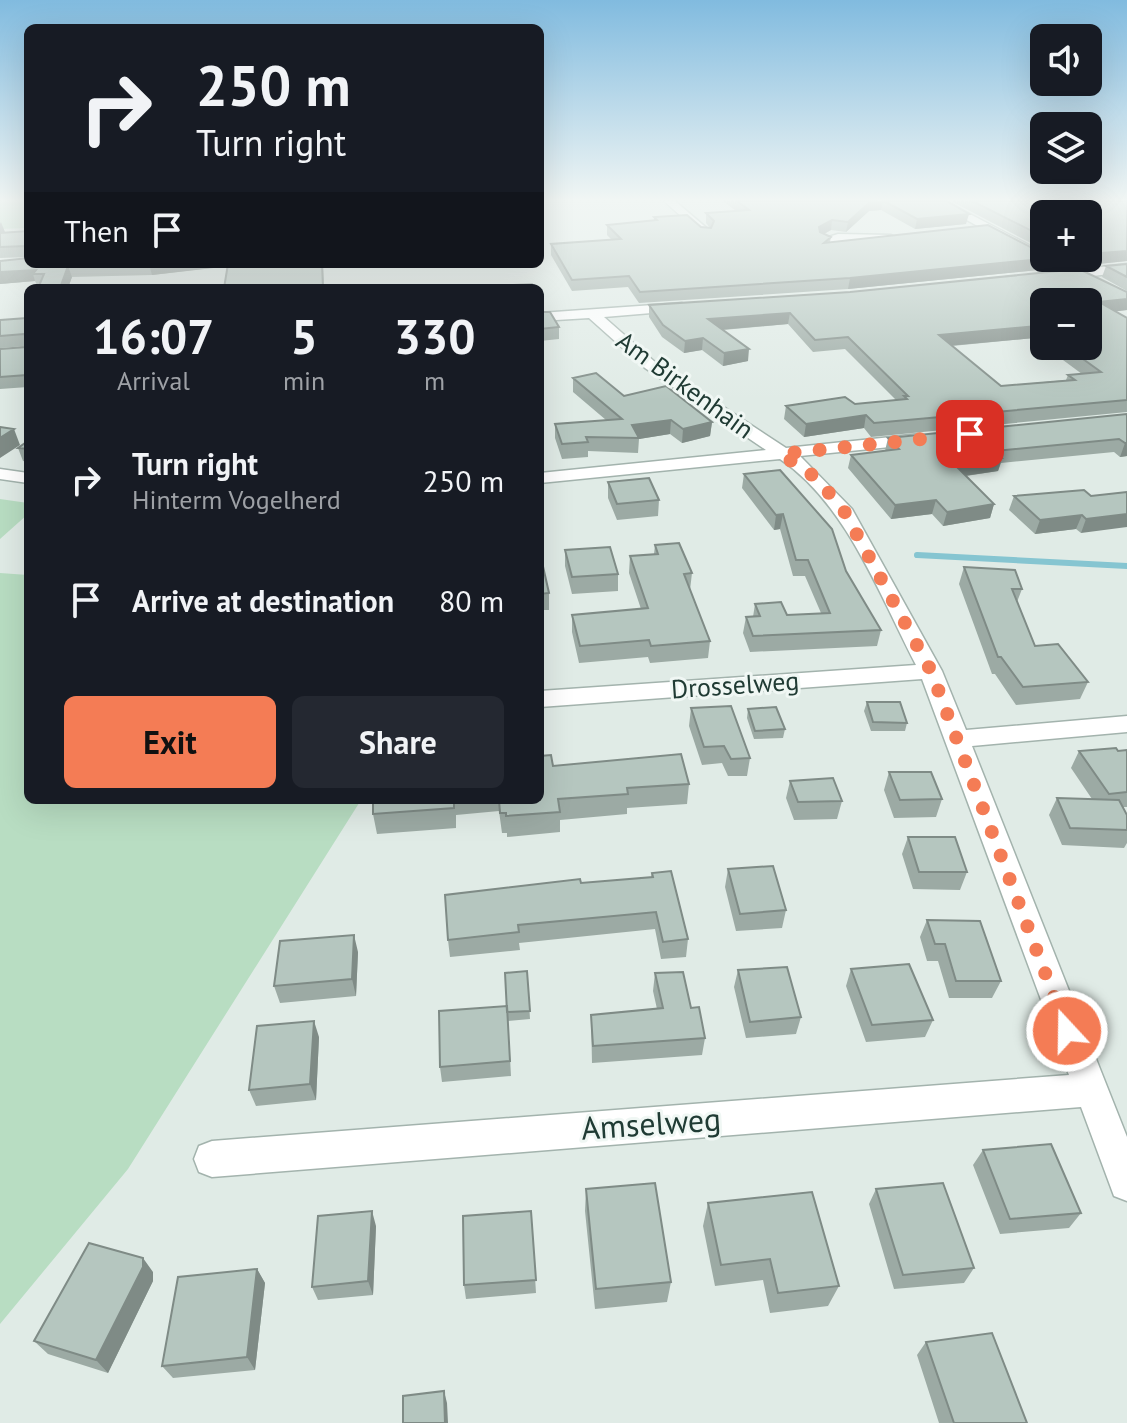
<!DOCTYPE html>
<html lang="en">
<head>
<meta charset="utf-8">
<style>
	body { margin:0; font-family:"PT Sans",sans-serif; background:#242831; color:#f1f3f6; height:100vh; display:flex; flex-direction:column; font-size:30px; white-space:nowrap }
	* { box-sizing:border-box; margin:0 }
	p { font-size:26px; color:#9ea1a6 }
	.icon { flex:none; width:44px; height:44px; fill:none; stroke:currentColor; stroke-width:2; stroke-linecap:round; stroke-linejoin:round }
	.map { position:relative; flex:1; overflow:hidden }
	.details { position:absolute; left:24px; top:284px; width:520px; height:520px; display:flex; flex-direction:column; background:#171b24; border-radius:12px; box-shadow:0 8px 32px #0002 }
	.details>* { flex:none }
	.top-card { position:absolute; left:24px; top:24px; width:520px; height:244px; border-radius:12px; box-shadow:0 8px 32px #0002; background:#171b24; color:#f1f3f6; overflow:hidden }
	.tools { position:absolute; left:1030px; top:24px; display:grid; gap:16px }
	.tools a { display:grid; place-items:center; width:72px; height:72px; border-radius:12px; background:#171b24; box-shadow:0 8px 32px #0002; font-size:40px }
	.pin { position:absolute; display:grid; place-items:center; width:68px; height:68px; color:#fff; margin:-34px; border-radius:16px; box-shadow:0 4px 12px #0006 }
	.me { position:absolute; width:88px; margin:-44px; rotate:339deg; stroke-linejoin:round; filter:drop-shadow(0 0 6px #0008) }
	.turn { display:flex; align-items:center; gap:28px; height:168px; padding:0 40px; font-size:36px }
	.turn .icon { width:104px; height:104px; stroke-width:2.5 }
	.turn b { display:block; font-size:56px; line-height:68px }
	.then { display:flex; align-items:center; height:76px; padding:0 40px; background:#0003; gap:16px; font-size:30px }
	.eta { display:flex; justify-content:space-evenly; align-items:center; height:136px; text-align:center }
	.eta b { font-size:48px; font-weight:800; line-height:56px }
	.cta { display:flex; gap:16px; margin-top:auto; padding:16px 40px }
	.cta a { flex:1; height:92px; border-radius:12px; background:#f47c55; color:#111; font-size:32px; font-weight:800; line-height:92px; text-align:center }
	.cta a+a { background:#242831; color:#f1f3f6 }
	ul { padding:0; list-style:none }
	li { display:flex; align-items:center; gap:24px; height:120px; padding:0 40px }
	li div { flex:1 }
	li b { display:block; font-size:30px }
	li em { font-style:normal }
	.map>svg:first-child { display:block }
	.green { fill:#b8ddc2 }
	.lines { fill:none; stroke-linecap:round; stroke-linejoin:round }
	.stream { stroke:#86c5d1; stroke-width:6 }
	.minor-casing { stroke:#a3b3ad; stroke-width:3 }
	.minor { fill:#fff; fill-rule:evenodd }
	.wall { fill:#9caaa4; fill-rule:evenodd }
	.shaded-wall { fill:#7f8b86 }
	.building { fill:#b5c6bf; stroke:#7f8b86; stroke-width:2; fill-rule:evenodd }
	.route { stroke:#f47c55; stroke-width:14; stroke-dasharray:0 25.2 }
	.labels { text-anchor:middle; stroke-width:6; stroke-linejoin:round; paint-order:stroke }
	.street-label { font-size:26px; fill:#203b34; stroke:#f0f7f4 }
	.near-street-label { font-size:32px; fill:#203b34; stroke:#f0f7f4 }
</style>
</head>
<body>
<div class="map">
<svg width="1127" height="1423" viewBox="0 0 1127 1423">
	<rect width="100%" height="100%" fill="#e0ebe6"/>
	<path class="green" d="M0,201H28V228L0,229Z
		M0,499L28,503V514L0,539Z
		M0,573L28,575V800H361L128,1169L0,1324Z"/>
	<g class="lines">
		<path class="stream" d="M917,555L1127,566"/>
		<defs>
			<path id="minor" d="M664,201H675L710,231V235H702Z
				M933,201H945L1044,253V258H1050L1040,261Z
				M838,234L891,235L897,238L891,241H836L851,243L853,245C843,253 828,248 819,240Z
				M1127,264V272L1058,280L1052,276L1058,272Z
				M682,303L689,307L687,310L604,317L655,362L786,448L920,434L928,439L920,444L800,456L852,509L942,671L966,730L1127,716V732L972,746L1127,1137V1201L1114,1196L1081,1107L212,1177L199,1172L194,1159L199,1146L212,1141L1069,1075L922,679L540,707V691L916,665C880,596 846,503 780,459L540,483V473L766,450L645,368L589,318L540,321V313Z
				M0,469L28,473V483L0,479Z"/>
		</defs>
		<use href="#minor" class="minor-casing"/>
		<use href="#minor" class="minor"/>
	</g>
	<path class="wall" d="M723,201H947L966,224L915,229L881,210L869,211L846,232L831,230L824,234L831,237L830,242L1042,253L1088,258L1044,214V250L951,201H1127V261L848,289L639,303L628,287L572,291L551,255V244L612,240L607,235V225L654,220V217L710,228L706,223V213L736,211Z
		M0,222L4,232L28,231V257L0,258Z
		M0,261L28,264H323L324,288H224L227,266L152,275L72,277L68,288H38L39,285H37L35,281L0,284Z
		M1127,264V291L1102,277L1106,266Z
		M1127,292V310L1116,311L1127,318V412L871,437L864,428L804,437L784,419L786,406L855,404L896,400L845,349L813,352L788,324L723,330L748,361L723,366L702,350L684,353L662,337L649,317V305ZM1044,302L1088,346H1044L1082,374L1068,375L1066,380L1001,386L952,346L1034,338L1044,346Z
		M540,312L559,327V339L540,341Z
		M28,315V387L0,389V349L26,346L0,348V320L27,318Z
		M573,378L624,396L712,422L710,436L682,443L670,434L639,439L638,453L588,451V457L562,459L555,438V424L606,420L573,392Z
		M1127,414V456L1120,457L1114,452L1001,463L998,471L966,476L994,504L990,518L943,526L932,514L891,519L848,468L851,455L885,451L888,438Z
		M28,441V462L23,461L18,448Z
		M744,474L846,571L881,630L877,646L750,652L743,633L746,617H753L755,604L787,615L821,613L805,576H793L780,529L774,530L742,488Z
		M608,482L659,500L658,516L617,520L608,498Z
		M1127,492L1081,533L1076,529L1035,534L1009,510L1014,496H1091Z
		M655,545L692,573L690,590L710,641L708,658L650,663L648,657L579,663L572,632V615L641,609L629,573L630,556L654,554Z
		M565,550L618,574V591L572,594L565,566Z
		M540,562L549,593V610H540Z
		M964,567L1022,589L1017,602L1035,646L1088,682L1080,699L1016,705L995,674H992L959,584Z
		M540,638L542,647L543,664H540Z
		M867,702L907,723L905,731H871L864,711Z
		M691,708L750,758L747,776H728L722,763L702,765L689,726Z
		M748,709L785,729L783,738L754,739L747,718Z
		M1127,750V807H1123L1127,815V843L1124,848L1062,845L1049,815L1057,798L1092,799L1071,768L1079,751Z
		M553,766L689,784L687,804L627,808V814L560,820V832L507,837V833H502L499,811L456,815V828L377,834L373,814V800H540Z
		M889,772L942,799L936,817L894,818L884,790Z
		M790,781L842,801L837,819L794,820L786,798Z
		M908,837L967,872L960,890L913,889L902,854Z
		M728,869L786,910L782,928L736,931L725,887Z
		M652,873L688,939L686,957L661,959L655,929L519,943L520,950L450,957L448,940L581,883L651,877Z
		M927,920L1001,981L992,998H949L938,961H927L920,937Z
		M358,952L356,996L280,1003L274,986Z
		M851,969L933,1020L925,1037L866,1042L846,986Z
		M738,970L801,1017L796,1034L746,1038L734,987Z
		M527,971L530,1019L508,1021L511,1076L442,1082L440,1067L507,1006Z
		M655,973L691,1008L705,1038L702,1055L592,1063L591,1015L657,1009L653,991Z
		M319,1037L316,1100L256,1106L249,1090Z
		M983,1150L1081,1213L1069,1228L1000,1234L973,1165Z
		M586,1189L671,1282L667,1302L595,1309L585,1211Z
		M876,1189L974,1268L964,1283L894,1289L869,1204Z
		M708,1203L839,1286L828,1306L770,1313L763,1280L715,1286L703,1226Z
		M531,1211L536,1293L466,1299L464,1285Z
		M376,1226L373,1295L318,1300L312,1287Z
		M257,1269L265,1283L255,1370L173,1378L162,1366Z
		M153,1272V1281L108,1373L48,1354L34,1341Z
		M926,1342L1027,1423H939L917,1355Z"/>
	<path class="shaded-wall" d="M871,201H883L881,210L869,211L846,232L848,222Z
		M969,214L966,224L915,229L917,219Z
		M832,220L831,230L818,237L819,227Z
		M1,222L5,232L0,240V224Z
		M1127,251V261L848,289L850,278L1052,258H1088V254Z
		M149,264H231V266L152,275Z
		M68,266L72,277L68,288H60Z
		M36,270L33,274L35,281L0,284V272Z
		M1127,299V310L1095,314L1099,302Z
		M790,313L788,324L707,331L708,319Z
		M1037,326L1034,338L936,347L939,335Z
		M703,338L702,350L684,353L685,341Z
		M749,349L748,361L723,366L724,353Z
		M866,415L864,428L804,437L806,424Z
		M671,420L670,434L639,439L632,425Z
		M712,422L710,436L682,443L683,429Z
		M14,429L20,445L0,458V438Z
		M1125,443H1127V456L1120,457Z
		M1002,458L998,471L950,478L954,464Z
		M936,500L932,514L891,519L895,505Z
		M994,504L990,518L943,526L947,512Z
		M783,514L780,529L774,530L776,515Z
		M1127,514V527L1081,533L1086,519Z
		M1082,515L1076,529L1035,534L1040,520Z
		M354,935L358,952L356,996L352,979Z
		M314,1021L319,1037L316,1100L310,1084Z
		M372,1211L376,1226L373,1295L368,1281Z
		M143,1258L153,1272V1281L108,1373L96,1360Z
		M257,1269L265,1283L255,1370L247,1357Z
		M444,1391L447,1403L448,1423H445Z"/>
	<path class="building" d="M737,201H877H871L848,222L832,220L819,227L820,232L831,237L824,243L988,225L1042,253L1044,252V258H1052L850,278L640,292L629,276L572,280L551,244L621,239L607,225L657,220L654,217L687,215L701,227L711,228L714,221L706,213L749,210Z
		M884,201H947L969,214L917,219Z
		M972,201H1127V251L1088,254V214H1044V237Z
		M28,231V249L26,246L0,247V233Z
		M28,258V264H146L68,266L60,288H38L44,274H33L36,270L0,272V261Z
		M228,264H322L323,288H224Z
		M1127,264V277L1106,266Z
		M1079,269L1127,292V299L1099,302L1127,318V400L874,423L866,415L806,424L786,406L845,397L855,404L907,399L904,396H908L848,337L815,340L790,313L708,319L749,349L724,353L703,338L685,341L663,325L649,305L850,292ZM1044,302H1088V346H1065L1101,372L1068,375L1075,380L1001,386L939,335L1037,326L1044,331Z
		M532,284L535,288L477,287Z
		M540,312H550L559,327L540,329Z
		M28,315V372L27,375L0,377V349L26,347L27,337L24,334L0,336V320L27,318Z
		M596,373L624,396L666,386L712,422L683,429L671,420L632,425L639,438L586,437L588,442L562,444L555,424L622,419L573,378Z
		M1127,414V443H1125L1119,439L995,451L1002,458L954,464L994,504L947,512L936,500L895,505L851,455L899,449L888,438Z
		M0,427L14,429L0,438Z
		M28,441V449L18,448Z
		M780,470L832,529L846,571L881,630L753,636L746,617L760,616L755,604L781,602L787,615L830,613L808,560H796L783,514L776,515L744,474Z
		M649,478L659,500L617,504L608,482Z
		M1084,490L1091,496L1127,492V514L1086,519L1082,515L1040,520L1014,496Z
		M679,543L692,573L684,574L710,641L651,646L649,640L580,646L572,615L648,608L630,556L658,554L655,545Z
		M610,547L618,574L572,577L565,550Z
		M540,562H542L549,593L540,594Z
		M964,567L1015,570L1022,589H1012L1035,646L1058,644L1088,682L1023,687L1001,657H998Z
		M867,702H900L907,723L873,722Z
		M731,706L750,758L731,759L724,746L704,747L691,708Z
		M776,707L785,729L755,731L748,709Z
		M1116,748L1118,751L1127,750V792L1109,794L1079,751Z
		M681,754L689,784L627,788L628,794L558,799L560,812L506,816V813H500L499,800H540V756L551,755L553,766Z
		M889,772H931L942,799L900,800Z
		M833,778L842,801L798,802L790,781Z
		M1057,798L1119,800L1127,815V830L1070,828Z
		M373,800H454V808L373,814Z
		M908,837H955L967,872H919Z
		M773,866L786,910L740,914L728,869Z
		M671,871L688,939L663,942L656,912L518,925L519,932L448,940L445,895L580,879L581,883L653,877L652,873Z
		M927,920L980,921L1001,981H956L945,944H935Z
		M354,935L352,979L274,986L280,941Z
		M909,964L933,1020L872,1025L851,969Z
		M787,967L801,1017L750,1022L738,970Z
		M527,971L530,1011L507,1012L505,973Z
		M683,972L691,1008L699,1007L705,1038L593,1046L591,1015L663,1008L655,973Z
		M507,1006L510,1061L440,1067L439,1011Z
		M314,1021L310,1084L249,1090L257,1026Z
		M1051,1144L1081,1213L1010,1219L983,1150Z
		M655,1183L671,1282L596,1289L586,1189Z
		M943,1183L974,1268L903,1275L876,1189Z
		M812,1192L839,1286L778,1293L770,1259L721,1265L708,1203Z
		M372,1211L368,1281L312,1287L318,1216Z
		M531,1211L536,1280L464,1285L463,1216Z
		M89,1243L143,1258V1267L96,1360L34,1341Z
		M257,1269L247,1357L162,1366L178,1277Z
		M992,1333L1027,1423H954L926,1342Z
		M444,1391L445,1423H403V1396Z"/>
	<linearGradient id="sky" x2="0" y2="1"><stop stop-color="#81bbdf"/><stop offset="0.5" stop-color="#f1f6f4"/><stop offset="1" stop-color="#f1f6f4" stop-opacity="0"/></linearGradient>
	<rect width="1127" height="400" fill="url(#sky)"/>
	<g class="lines">
		<path class="route" d="M970,434L781,454L815,477L843,509L931,671L1067,1031"/>
	</g>
	<g class="labels">
		<g class="street-label">
			<text transform="translate(685 385) rotate(36)" y="9">Am Birkenhain</text>
			<text transform="translate(735 685) rotate(-4)" y="9">Drosselweg</text>
		</g>
		<g class="near-street-label">
			<text transform="translate(651 1124) rotate(-4)" y="11">Amselweg</text>
		</g>
	</g>
</svg>
<div class="tools">
<a><svg class="icon" aria-label="sound" viewBox="0 0 24 24"><path d="M4 9h4l5-4v14l-5-4H4zM17 9q2 3 0 6"/></svg></a>
<a><svg class="icon" aria-label="layers" viewBox="0 0 24 24"><path d="M12 4l9 5-9 5-9-5zM3 14l9 5 9-5"/></svg></a>
<a>+</a>
<a>−</a>
</div>
<div class="pin" style="left:970px;top:434px;background:#d93025"><svg class="icon" aria-label="arrive" viewBox="0 0 24 24"><path d="M6 21V4h12l-3 4 3 4H6"/></svg></div>
<svg class="me" style="left:1067px;top:1031px" viewBox="-20 -20 40 40"><circle r="17" fill="#f47c55" stroke="#fff" stroke-width="3"/><path d="M0-11L8 9 0 5-8 9z" fill="#fff"/></svg>
<div class="top-card">
<div class="turn"><svg class="icon" aria-label="right" viewBox="0 0 24 24"><path d="M7 20v-9h11M14 6l5 5-5 5"/></svg><div><b>250 m</b>Turn right</div></div>
<div class="then">Then<svg class="icon" aria-label="arrive" viewBox="0 0 24 24"><path d="M6 21V4h12l-3 4 3 4H6"/></svg></div>
</div>
<section class="details">
<div class="eta">
<div><b>16:07</b><p>Arrival</p></div>
<div><b>5</b><p>min</p></div>
<div><b>330</b><p>m</p></div>
</div>
<ul>
<li><svg class="icon" aria-label="right" viewBox="0 0 24 24"><path d="M7 20v-9h11M14 6l5 5-5 5"/></svg><div><b>Turn right</b><p>Hinterm Vogelherd</p></div><em>250 m</em></li>
<li><svg class="icon" aria-label="arrive" viewBox="0 0 24 24"><path d="M6 21V4h12l-3 4 3 4H6"/></svg><div><b>Arrive at destination</b></div><em>80 m</em></li>
</ul>
<div class="cta"><a>Exit</a><a>Share</a></div>
</section>
</div>
</body>
</html>
